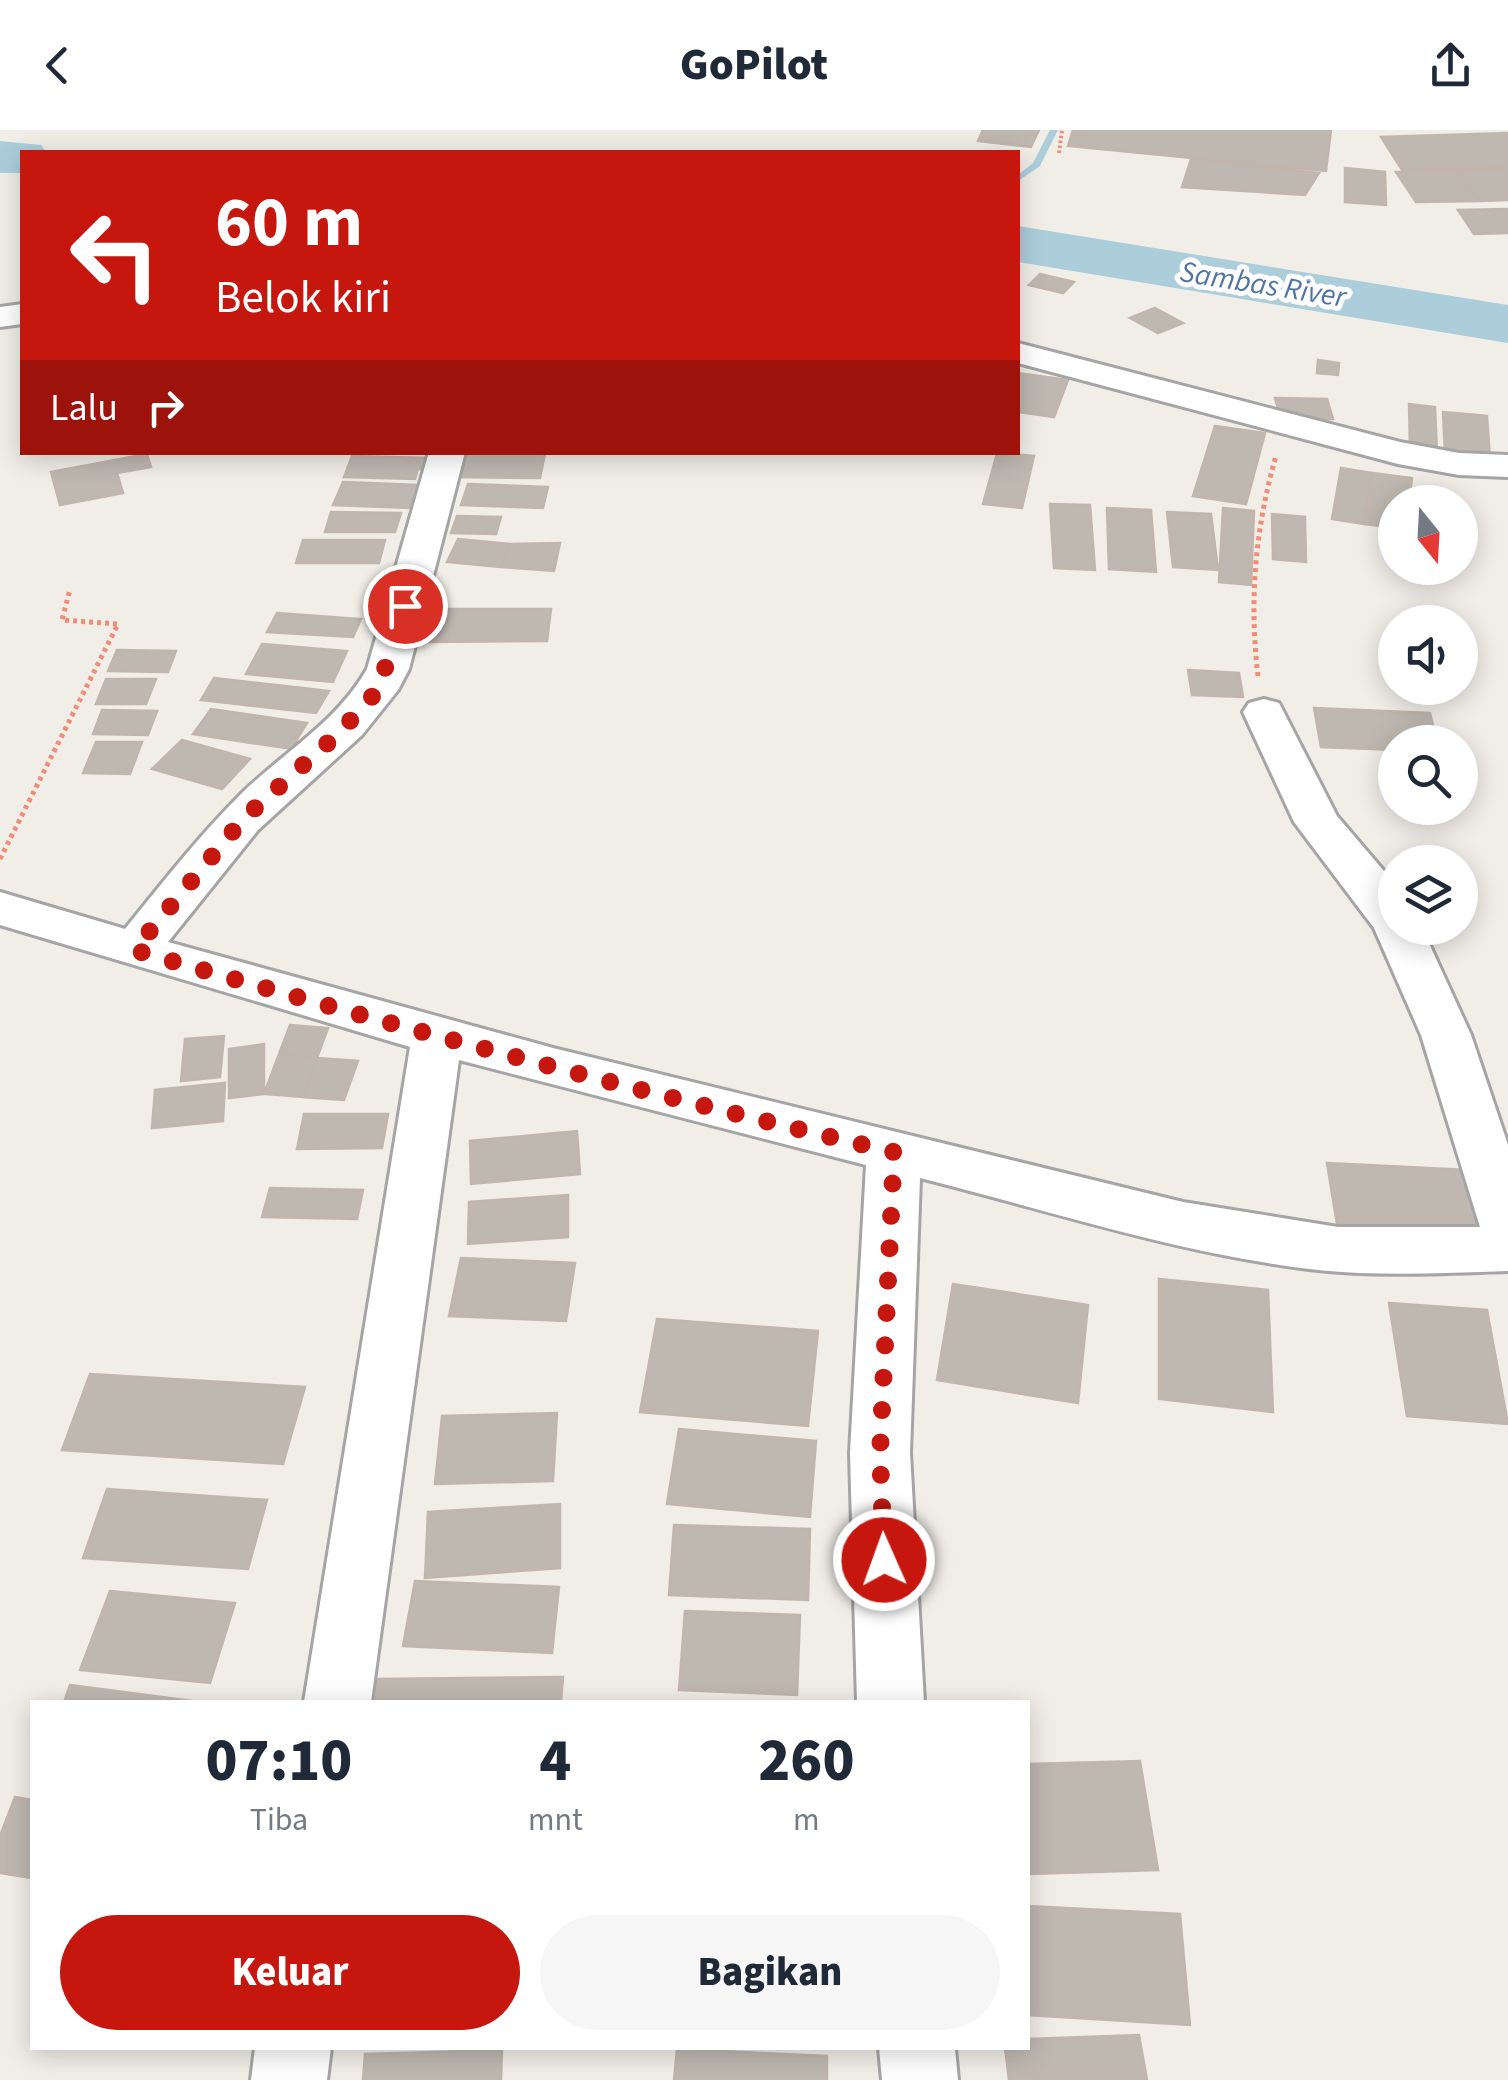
<!DOCTYPE html>
<html lang="id">
<head>
<meta charset="utf-8">
<style>
	body { margin:0; font-family:"Source Sans 3",sans-serif; background:#f6f6f7; color:#1f2937; height:100vh; display:flex; flex-direction:column; font-size:38px; white-space:nowrap }
	* { box-sizing:border-box; margin:0 }
	p { font-size:32px; color:#747a83 }
	.icon { flex:none; width:55px; height:55px; fill:none; stroke:currentColor; stroke-width:2; stroke-linecap:round; stroke-linejoin:round }
	.map { position:relative; flex:1; overflow:hidden }
	.details { position:absolute; left:30px; top:1570px; width:1000px; height:350px; display:flex; flex-direction:column; background:#fff; border-radius:0px; box-shadow:0 5px 25px #0003 }
	.details>* { flex:none }
	.top-card { position:absolute; left:20px; top:20px; width:1000px; height:305px; border-radius:0px; box-shadow:0 5px 25px #0003; background:#c5170d; color:#fff; overflow:hidden }
	.needle { width:65px; rotate:162deg }
	.buttons { position:absolute; left:1378px; top:355px; display:grid; gap:20px }
	.buttons a { display:grid; place-items:center; width:100px; height:100px; border-radius:50%; background:#fff; box-shadow:0 5px 25px #0003; font-size:50px }
	.pin { position:absolute; display:grid; place-items:center; width:85px; height:85px; color:#fff; margin:-42px; border:5px solid #fff; border-radius:50%; box-shadow:0 2px 10px #0007 }
	.me { position:absolute; width:110px; margin:-55px; rotate:358deg; stroke-linejoin:round; filter:drop-shadow(0 0 8px #0008) }
	.turn { display:flex; align-items:center; gap:35px; height:210px; padding:0 30px; font-size:45px }
	.turn .icon { width:130px; height:130px; stroke-width:2.5 }
	.turn b { display:block; font-size:70px; line-height:85px }
	.then { display:flex; align-items:center; height:95px; padding:0 30px; background:#0003; gap:20px; font-size:38px }
	.eta { display:flex; justify-content:space-evenly; align-items:center; height:170px; text-align:center }
	.eta b { font-size:60px; font-weight:800; line-height:70px }
	.primary-button { display:flex; gap:20px; margin-top:auto; padding:20px 30px }
	.primary-button a { flex:1; height:115px; border-radius:60px; background:#c5170d; color:#fff; font-size:40px; font-weight:800; line-height:115px; text-align:center }
	.primary-button a+a { background:#f6f6f7; color:#1f2937 }
	header { display:flex; justify-content:space-between; align-items:center; height:130px; padding:0 30px; background:#fff; font-size:45px; font-weight:800 }
	.map>svg:first-child { display:block }
	.lines { fill:none; stroke-linecap:round; stroke-linejoin:round }
	.stream { fill:#accedb; fill-rule:evenodd }
	.river { fill:#accedb; fill-rule:evenodd }
	.building { fill:#beb8b1; stroke:#c2b6ac; stroke-width:2.5 }
	.minor-casing { stroke:#a5a5a5; stroke-width:6 }
	.path-far1 { stroke:#f18c79; stroke-width:4; stroke-dasharray:2.5 2.5; stroke-linecap:butt }
	.path { stroke:#f18c79; stroke-width:5; stroke-dasharray:4 4; stroke-linecap:butt }
	.minor { fill:#fff; fill-rule:evenodd }
	.route { stroke:#c5170d; stroke-width:18; stroke-dasharray:0 32.4 }
	.labels { text-anchor:middle; stroke-width:10; stroke-linejoin:round; paint-order:stroke }
	.far-water-label { font-size:30px; font-style:italic; fill:#4f75a4; stroke:#fff }
</style>
</head>
<body>
<header><svg class="icon" aria-label="back" viewBox="0 0 24 24"><path d="M15 5l-7 7 7 7"/></svg>GoPilot<svg class="icon" aria-label="share" viewBox="0 0 24 24"><path d="M12 15V3M7 8l5-5 5 5M5 13v7h14v-7"/></svg></header>
<div class="map">
<svg width="1508" height="1950" viewBox="0 0 1508 1950">
	<rect width="100%" height="100%" fill="#f1eee8"/>
	<g class="lines">
		<path class="stream" d="M1050,0H1058L1040,36L1018,51V45L1033,33Z"/>
		<path class="river" d="M0,11L41,15L46,22H22V43H0Z
			M1018,96L1508,175V213L1018,132Z"/>
	</g>
	<path class="building" d="M983,0H1039L1031,17L978,11Z
		M1073,0H1331L1326,41L1068,16Z
		M1508,3V37L1402,40L1381,7Z
		M1191,29L1319,43L1305,65L1182,57Z
		M1345,38L1385,42L1386,75L1345,72Z
		M1508,39V70L1479,71L1457,41Z
		M1457,41L1479,71L1416,72L1396,42Z
		M1508,79V103L1474,104L1458,80Z
		M1040,144L1074,152L1063,163L1029,155Z
		M1155,178L1183,193L1158,203L1130,188Z
		M1318,230L1339,233L1338,245L1317,243Z
		M1018,243L1068,250L1054,287L1018,282Z
		M1275,268L1327,269L1333,289H1281Z
		M1409,274L1435,277L1437,322L1410,319Z
		M1443,282L1487,286L1490,329L1445,324Z
		M1215,296L1265,303L1246,374L1193,366Z
		M461,322L545,324L540,348L454,347Z
		M997,323L1034,326L1022,378L983,374Z
		M147,324L151,337L117,343L123,363L60,375L51,342Z
		M352,326L432,328L428,339H418L415,349L344,347Z
		M1341,338L1372,343L1364,394L1332,389Z
		M1372,343L1412,348L1409,372H1395V398L1364,394Z
		M343,352L418,355L410,378L333,375Z
		M468,354L548,357L543,378L461,375Z
		M1050,374L1090,375L1095,440L1054,438Z
		M1107,378L1151,380L1156,442L1109,439Z
		M1223,378L1254,381L1251,455L1219,452Z
		M331,382L401,383L395,402H325Z
		M1167,382L1211,384L1218,440L1173,437Z
		M1272,384L1305,387L1306,432L1273,429Z
		M457,386L501,387L496,404L451,403Z
		M458,409L511,414L500,437L447,432Z
		M303,410H385L379,433H296Z
		M560,413L554,441L500,437L511,414Z
		M434,479H551L547,511L429,512Z
		M277,483L361,489L353,507L267,502Z
		M262,514L347,521L333,552L246,544Z
		M117,520L176,521L168,542L108,541Z
		M1188,540L1239,543L1243,567L1192,565Z
		M214,548L329,561L316,583L201,570Z
		M106,549H156L146,574H96Z
		M1314,578L1430,583L1437,612H1395V620L1321,617Z
		M211,579L307,593L291,619L193,604Z
		M102,580L157,581L148,605L93,604Z
		M182,610L250,629L222,659L152,639Z
		M96,612H142L130,644L83,643Z
		M290,895L328,898L317,928L279,924Z
		M224,906L220,947L181,951L185,909Z
		M264,914V964L229,968V919Z
		M279,924L317,928L303,967L264,964Z
		M317,928L358,931L344,970L303,967Z
		M225,953L223,991L152,998L155,960Z
		M304,984H388L382,1018L297,1019Z
		M577,1001L580,1044L471,1054L470,1011Z
		M1327,1033L1467,1040L1481,1101L1337,1094Z
		M270,1058L363,1060L357,1089L262,1087Z
		M568,1065V1107L468,1114L469,1072Z
		M461,1128L575,1133L566,1191L449,1186Z
		M1159,1149L1268,1160L1273,1282L1159,1269Z
		M953,1154L1088,1175L1078,1273L937,1250Z
		M1389,1173L1487,1180L1508,1294L1407,1286Z
		M657,1189L818,1201L808,1296L640,1282Z
		M90,1244L305,1257L283,1334L62,1320Z
		M557,1283L553,1351L435,1354L442,1286Z
		M679,1299L816,1311L810,1387L667,1374Z
		M107,1359L267,1370L248,1439L83,1428Z
		M560,1374V1438L425,1448L428,1382Z
		M674,1395L810,1399L808,1470L669,1465Z
		M415,1451L559,1457L552,1523L403,1516Z
		M110,1461L235,1473L210,1553L80,1540Z
		M685,1481L800,1485L797,1565L679,1560Z
		M563,1547L561,1572H374L377,1549Z
		M70,1555L200,1572H64Z
		M1140,1631L1158,1740L1028,1744V1634Z
		M15,1667L32,1670V1748L0,1743V1706Z
		M1028,1776L1180,1784L1190,1895L1028,1885Z
		M1139,1905L1147,1950H1009L1005,1918H1028V1909Z
		M677,1919L827,1926V1950H674Z
		M502,1920L501,1950H363L365,1924Z"/>
	<g class="lines">
		<defs>
			<path id="minor" d="M22,174V194L0,197V177Z
				M1018,213L1400,312L1459,323L1508,325V347L1459,345L1398,334L1018,233Z
				M429,322H465L409,539L398,560L362,605L258,700L168,812L553,918L1183,1072L1338,1097H1480L1421,905L1374,798L1294,692L1243,582L1249,573L1264,569L1279,573L1337,686L1395,754V798H1422L1471,905L1508,1015V1141C1442,1143 1375,1147 1309,1139C1177,1123 1048,1080 920,1048L910,1323L924,1572H857L850,1323L866,1035L459,930L371,1572H304L410,917L0,795V762L125,799C162,753 199,706 241,664C284,622 337,592 367,539Z
				M255,1918H331L327,1950H251Z
				M879,1918H955L958,1950H882Z"/>
		</defs>
		<use href="#minor" class="minor-casing"/>
		<path class="path-far1" d="M1059,23L1062,0"/>
		<path class="path" d="M1258,546C1249,471 1255,399 1276,326
			M0,729L118,494L62,490L70,459"/>
		<use href="#minor" class="minor"/>
	</g>
	<g class="lines">
		<path class="route" d="M405,476L378,560L339,603L244,688L134,820C386,894 639,962 894,1022L880,1323L884,1430"/>
	</g>
	<g class="labels">
		<g class="far-water-label">
			<text transform="translate(1263 154) rotate(9)" y="10">Sambas River</text>
		</g>
	</g>
</svg>
<div class="buttons">
<a><svg class="needle" viewBox="-14 -14 28 28"><path d="M0-13l5 13h-10z" fill="#e53935"/><path d="M0 13l5-13h-10z" fill="#747a83"/></svg></a>
<a><svg class="icon" aria-label="sound" viewBox="0 0 24 24"><path d="M4 9h4l5-4v14l-5-4H4zM17 9q2 3 0 6"/></svg></a>
<a><svg class="icon" aria-label="search" viewBox="0 0 24 24"><circle cx="10" cy="10" r="6"/><path d="M15 15l6 6"/></svg></a>
<a><svg class="icon" aria-label="layers" viewBox="0 0 24 24"><path d="M12 4l9 5-9 5-9-5zM3 14l9 5 9-5"/></svg></a>
</div>
<div class="pin" style="left:405px;top:476px;background:#d93025"><svg class="icon" aria-label="arrive" viewBox="0 0 24 24"><path d="M6 21V4h12l-3 4 3 4H6"/></svg></div>
<svg class="me" style="left:884px;top:1430px" viewBox="-20 -20 40 40"><circle r="17" fill="#c5170d" stroke="#fff" stroke-width="3"/><path d="M0-11L8 9 0 5-8 9z" fill="#fff"/></svg>
<div class="top-card">
<div class="turn"><svg class="icon" aria-label="left" viewBox="0 0 24 24"><path d="M17 20v-9H6M10 6l-5 5 5 5"/></svg><div><b>60 m</b>Belok kiri</div></div>
<div class="then">Lalu<svg class="icon" aria-label="right" viewBox="0 0 24 24"><path d="M7 20v-9h11M14 6l5 5-5 5"/></svg></div>
</div>
<section class="details">
<div class="eta">
<div><b>07:10</b><p>Tiba</p></div>
<div><b>4</b><p>mnt</p></div>
<div><b>260</b><p>m</p></div>
</div>
<div class="primary-button"><a>Keluar</a><a>Bagikan</a></div>
</section>
</div>
</body>
</html>
